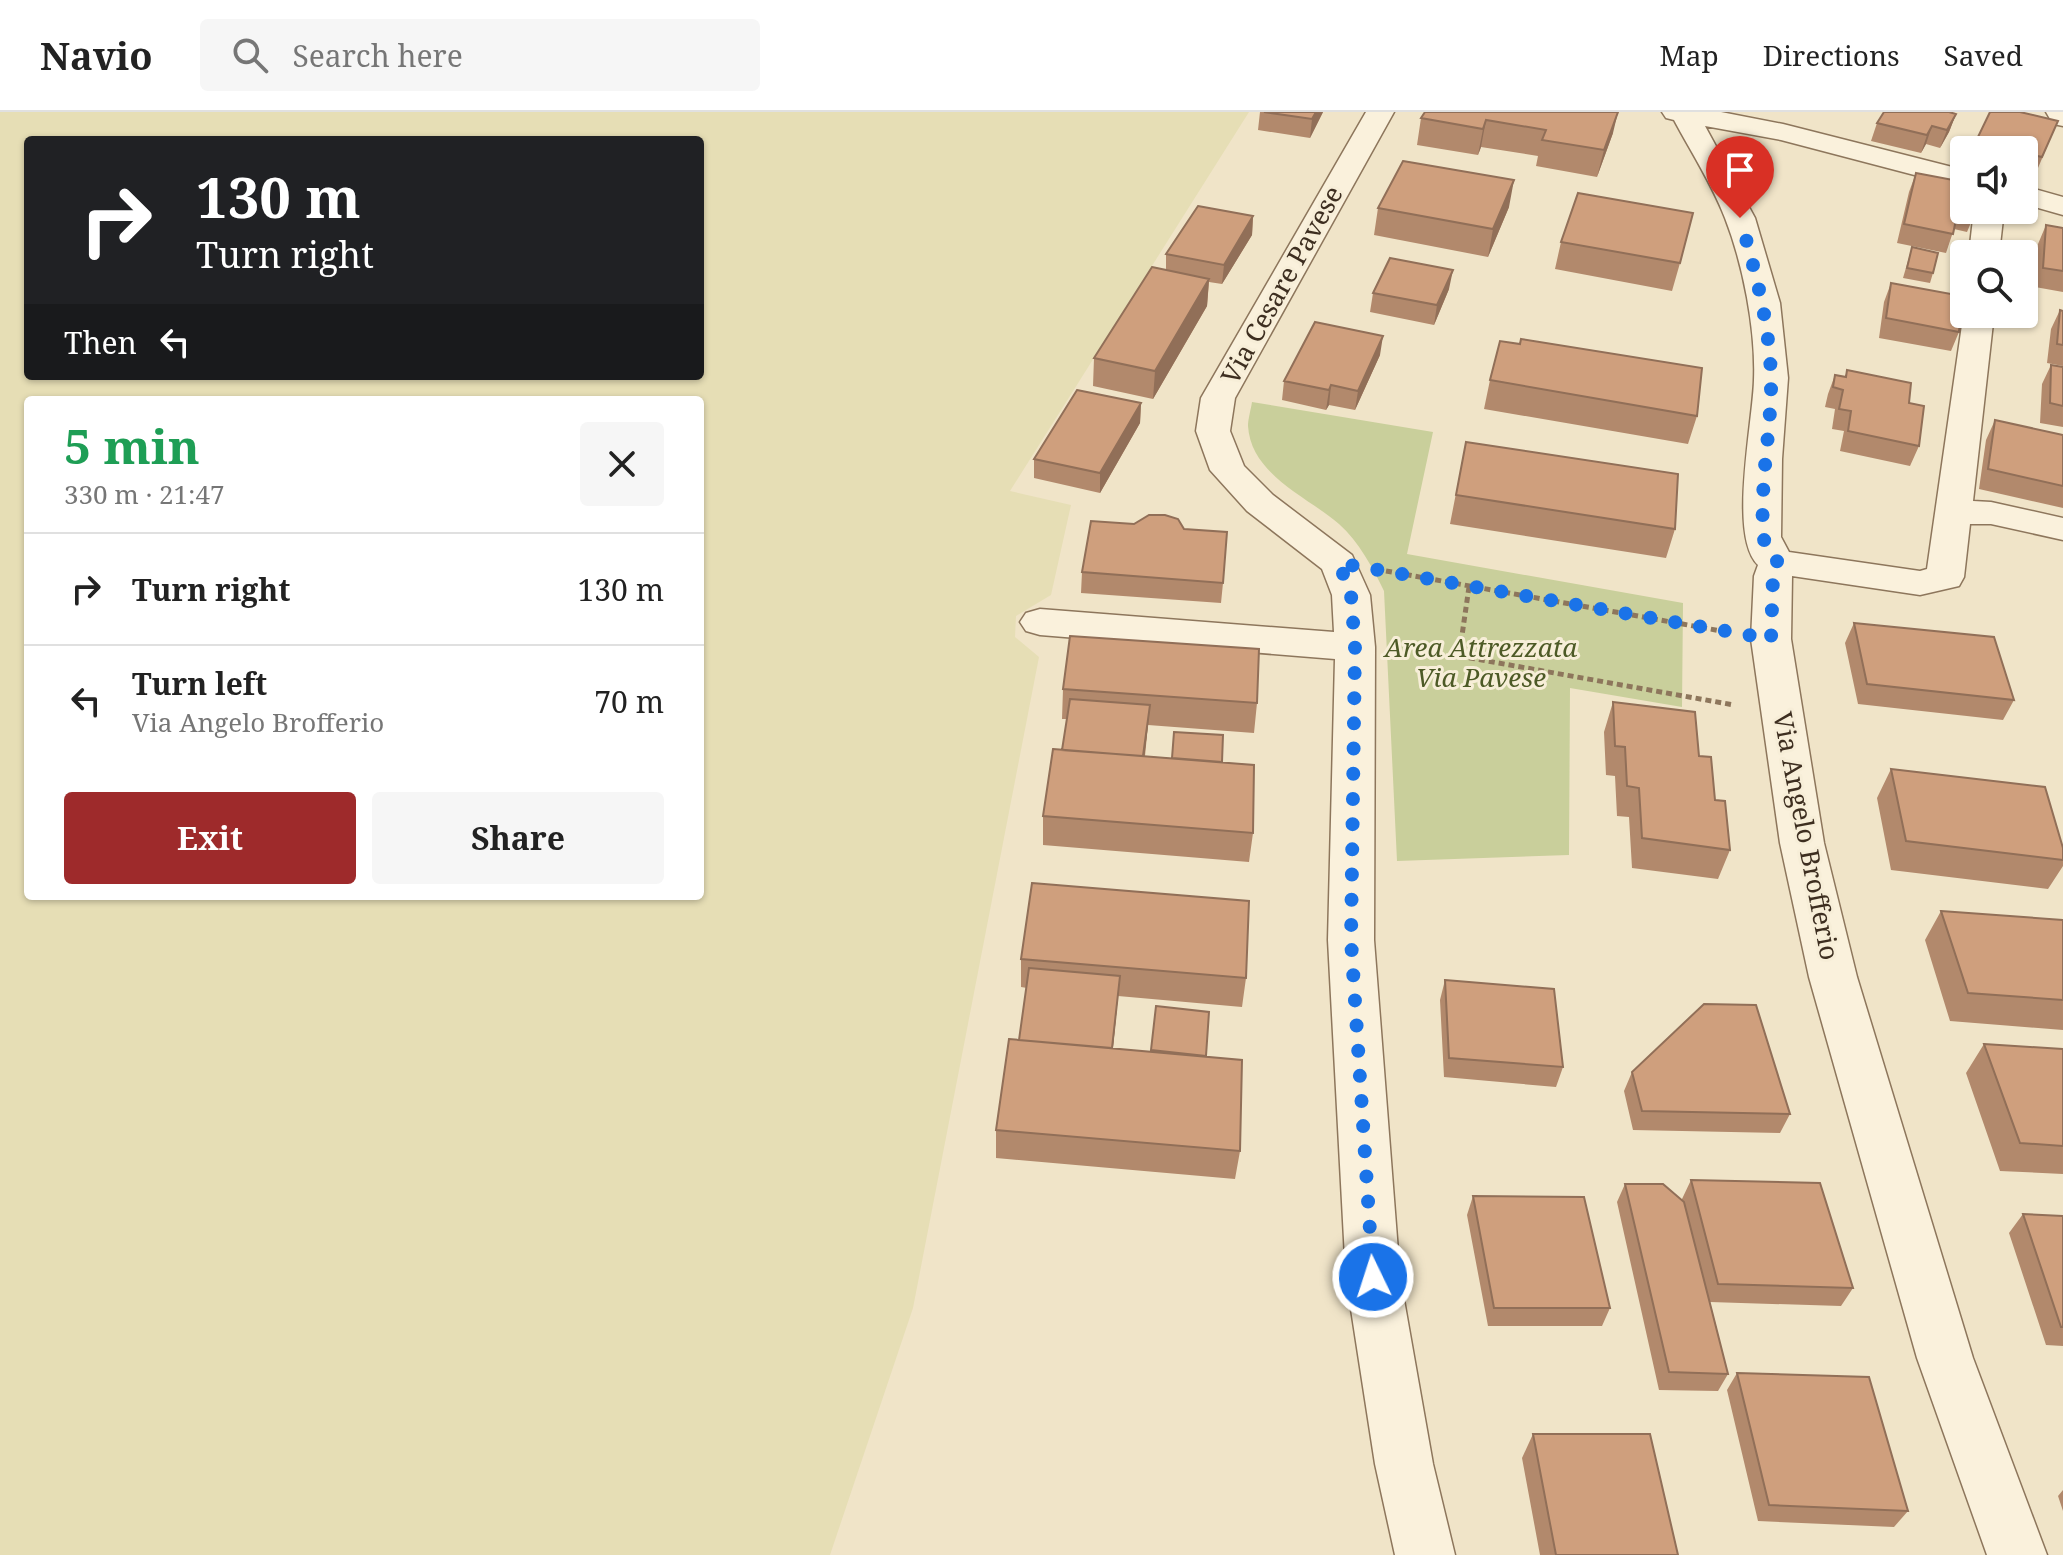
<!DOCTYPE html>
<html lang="en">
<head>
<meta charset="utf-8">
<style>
	body { margin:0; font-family:"Noto Serif",serif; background:#f6f6f6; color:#222; height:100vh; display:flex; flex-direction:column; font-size:30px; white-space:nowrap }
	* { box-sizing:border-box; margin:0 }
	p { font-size:26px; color:#767676 }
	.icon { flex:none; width:44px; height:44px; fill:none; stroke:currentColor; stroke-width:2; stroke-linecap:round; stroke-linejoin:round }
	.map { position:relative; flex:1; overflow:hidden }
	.drawer { position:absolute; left:24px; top:284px; width:680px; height:504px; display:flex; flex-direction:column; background:#fff; border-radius:8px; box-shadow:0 2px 6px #0004 }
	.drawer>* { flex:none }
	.banner { position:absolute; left:24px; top:24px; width:680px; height:244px; border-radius:8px; box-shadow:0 2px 6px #0004; background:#202124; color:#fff; overflow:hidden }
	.tools { position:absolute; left:1950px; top:24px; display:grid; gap:16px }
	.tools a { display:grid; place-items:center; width:88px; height:88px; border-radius:8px; background:#fff; box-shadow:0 2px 6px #0004; font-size:40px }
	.pin { position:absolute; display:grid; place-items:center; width:68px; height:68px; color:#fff; margin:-82px -34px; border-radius:50% 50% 50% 0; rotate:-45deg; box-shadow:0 0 8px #0007 }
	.pin .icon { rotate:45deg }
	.me { position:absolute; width:88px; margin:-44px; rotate:356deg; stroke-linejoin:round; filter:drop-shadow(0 0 6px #0008) }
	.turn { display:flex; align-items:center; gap:28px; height:168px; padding:0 40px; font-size:36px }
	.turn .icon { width:104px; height:104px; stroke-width:2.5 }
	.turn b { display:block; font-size:56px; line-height:68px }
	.then { display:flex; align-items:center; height:76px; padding:0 40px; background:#0003; gap:16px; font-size:30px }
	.round { display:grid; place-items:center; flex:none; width:84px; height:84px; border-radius:8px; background:#f6f6f6 }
	.overview { display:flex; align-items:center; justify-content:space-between; height:136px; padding:0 40px }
	h1 { font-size:48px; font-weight:700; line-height:60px; color:#1e9e55 }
	.button { display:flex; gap:16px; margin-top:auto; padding:16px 40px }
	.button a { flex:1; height:92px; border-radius:8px; background:#9e2a2b; color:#fff; font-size:32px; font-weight:700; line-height:92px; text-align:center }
	.button a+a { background:#f6f6f6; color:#222 }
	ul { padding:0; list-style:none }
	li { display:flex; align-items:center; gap:24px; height:112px; padding:0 40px; border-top:2px solid #e0e0e0 }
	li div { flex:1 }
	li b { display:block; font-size:30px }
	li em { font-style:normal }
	header { display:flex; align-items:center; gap:48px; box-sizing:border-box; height:112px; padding:0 40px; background:#fff; border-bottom:2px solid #e0e0e0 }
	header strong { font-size:38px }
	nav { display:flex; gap:44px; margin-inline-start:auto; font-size:28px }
	.search { width:560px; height:72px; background:#f6f6f6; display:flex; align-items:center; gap:20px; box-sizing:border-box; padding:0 28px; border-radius:8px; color:#767676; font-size:30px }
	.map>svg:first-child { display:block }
	.farmland { fill:#e6deb5; fill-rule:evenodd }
	.green { fill:#c9cf9b }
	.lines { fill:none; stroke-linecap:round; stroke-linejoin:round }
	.minor-casing { stroke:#8d765c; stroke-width:3 }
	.path { stroke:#8d765c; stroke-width:5; stroke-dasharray:6 4; stroke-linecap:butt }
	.minor { fill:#faf1dc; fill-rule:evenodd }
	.wall { fill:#b2896c }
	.shaded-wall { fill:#916f58 }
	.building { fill:#cf9f7d; stroke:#916f58; stroke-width:2 }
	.route { stroke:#1a73e8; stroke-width:14; stroke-dasharray:0 25.2 }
	.labels { text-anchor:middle; stroke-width:6; stroke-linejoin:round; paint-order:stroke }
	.street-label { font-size:26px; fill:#3d2e20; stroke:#f7eed8 }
	.park-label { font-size:26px; font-style:italic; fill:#4d5a26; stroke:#f7eed8 }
</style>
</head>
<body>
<header>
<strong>Navio</strong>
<div class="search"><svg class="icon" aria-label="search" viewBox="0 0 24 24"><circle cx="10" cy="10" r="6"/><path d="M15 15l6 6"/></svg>Search here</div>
<nav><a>Map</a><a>Directions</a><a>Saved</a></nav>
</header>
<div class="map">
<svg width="2063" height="1443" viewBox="0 0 2063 1443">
	<rect width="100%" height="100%" fill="#f0e4c8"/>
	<path class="farmland" d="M0,0H1249L1010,379L1071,393L1051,483L1016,504L1015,525L1039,545L913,1196L830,1443H0ZM28,28H700V264H28ZM28,288H700V784H28Z"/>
	<path class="green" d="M1252,290L1433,320L1407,442L1683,491L1682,595L1570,576L1569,743L1397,749L1384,479C1373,456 1359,430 1339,412C1308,385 1251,363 1248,314C1248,307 1251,297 1252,290Z"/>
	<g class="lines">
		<defs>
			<path id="minor" d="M1366,0H1394L1235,286L1230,319L1244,354L1273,383L1352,443L1370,483L1375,535L1374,828L1400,1165L1433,1352L1455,1443H1395L1375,1352L1346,1165L1328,828L1335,547L1040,523L1026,519L1020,510L1026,501L1040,497L1334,520L1332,483L1322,457L1247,399L1210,358L1196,319L1201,286Z
				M1662,0H1721L1783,12L1964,58V76L1781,28L1705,14L1755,106L1780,191L1788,266L1782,347L1781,425L1789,440L1920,459L1927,457L1964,199V202H1994L1973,389L1991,390L2063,406V428L1991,412H1970L1964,465L1959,474L1920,483L1792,464L1791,527L1824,731L1857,865L1973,1246L2047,1443H1987L1917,1246L1809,865L1780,731L1751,527L1754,464L1758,453C1728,424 1753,310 1754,268C1756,218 1743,152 1725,106C1712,72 1691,40 1674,8L1666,6Z
				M2046,0H2063V14L2053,12Z
				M2024,74L2063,85V103L2024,92Z
				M1974,98H2004L1999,142H1969Z"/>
		</defs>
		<use href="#minor" class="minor-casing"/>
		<path class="path" d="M1386,459L1727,520
			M1469,475L1459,544L1734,593"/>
		<use href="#minor" class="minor"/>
	</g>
	<path class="wall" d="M1260,0H1323L1310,26L1258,18Z
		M1425,0L1613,21L1597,65L1536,54L1538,44L1481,35L1478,43L1417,33L1421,6Z
		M1956,2L1949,20L1940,36L1926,32L1921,41L1871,29L1877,11Z
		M2058,9L2035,63L2024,61V38H1972L1976,29Z
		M1916,61L1975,101L1967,120L1954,117L1946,141L1897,131L1909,80Z
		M1509,95L1488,145L1374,123L1378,96Z
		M1253,104L1252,123L1222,172L1209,170L1207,194L1153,287L1093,274L1094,246L1166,158V142Z
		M2046,113L2063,116V180L2035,175L2038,132Z
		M1561,130L1680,151L1672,179L1555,157Z
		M1912,135L1933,161L1930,171L1903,166Z
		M1891,171L1959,220L1951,239L1879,226L1884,190Z
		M1449,177L1434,213L1370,200L1373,181Z
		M2060,198L2063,199V254L2047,251L2051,217Z
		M1380,243L1355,298L1329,293L1326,298L1282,288L1284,269Z
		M2051,253L2063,255V315L2040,311L2042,272Z
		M1847,258L1909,291L1919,334L1910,354L1840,339L1844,319L1832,317L1835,297L1825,295L1828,282L1835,263L1845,265Z
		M1490,268L1697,304L1688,332L1484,297Z
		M1141,291L1140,311L1100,381L1034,366V347Z
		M1995,308L2063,323V396L1979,377L1986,328Z
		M1466,330L1675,417L1666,446L1450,412Z
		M1082,460L1223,471L1221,491L1081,481Z
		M1854,511L2014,588L2003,608L1858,592L1845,531Z
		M1063,577L1257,591L1254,621L1148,613L1145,644L1222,650L1253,721L1249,750L1043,733V704L1062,638L1067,607H1062Z
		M1613,590L1699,644L1715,688L1730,738L1718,767L1632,756L1629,705L1617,704L1615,664L1606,663L1604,620Z
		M1891,657L2063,736V754L2048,777L1891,758L1877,686Z
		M1941,799L2063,808V918L1950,909L1925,828Z
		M1021,847L1246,866L1242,895L1118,884L1113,936L1151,940L1156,894L1206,944L1240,1039L1235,1067L996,1046V1018L1019,928L1027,876L1021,875Z
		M1445,868L1563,955L1556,975L1444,965L1440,888Z
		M1984,932L2063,937V1062L2000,1059L1966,961Z
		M1632,960L1790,1002L1780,1021L1633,1018L1624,979Z
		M1691,1068L1853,1176L1841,1194L1710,1190L1728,1262L1718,1279L1659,1278L1617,1090L1625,1072L1682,1088V1087Z
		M1473,1084L1610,1196L1602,1214H1488L1467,1103Z
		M2023,1102L2063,1104V1234L2046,1233L2009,1121Z
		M1737,1261L1908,1399L1894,1415L1758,1409L1727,1278Z
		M1533,1322L1678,1443H1540L1522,1346Z
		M2063,1378V1399L2058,1384Z"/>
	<path class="shaded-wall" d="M1316,0H1323L1310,26L1312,7Z
		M1618,0L1613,21L1597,65L1604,38Z
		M1956,2L1949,20L1940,36L1947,18Z
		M1486,8L1481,35L1478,43L1483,17Z
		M1932,14L1926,32L1921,41L1927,23Z
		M1514,68L1509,95L1488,145L1493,117Z
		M1253,104L1252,123L1222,172L1224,153Z
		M1453,158L1449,177L1434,213L1437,193Z
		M1209,167L1207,194L1153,287L1155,259Z
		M1383,224L1380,243L1355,298L1358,279Z
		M1331,273L1329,293L1326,298L1329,278Z
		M1141,291L1140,311L1100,381V361Z
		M1150,593L1148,613L1141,674L1142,654Z
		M1120,864L1118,884L1110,965L1111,945Z"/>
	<path class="building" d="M1264,0H1316L1312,7Z
		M1425,0H1618L1604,38L1542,28L1546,18L1486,8L1483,17L1421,6Z
		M1884,0H1949L1956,2L1947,18L1932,14L1927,23L1877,11Z
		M1990,0H2020L2058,9L2042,45L2024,41V38H2013L1976,29Z
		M1403,49L1514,68L1493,117L1378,96Z
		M1916,61L1964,70V98H1975V101L1958,98L1953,122L1904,112Z
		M1578,81L1693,101L1680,151L1561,130Z
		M1198,94L1253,104L1224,153L1166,142Z
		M2046,113L2063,116V159L2043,156Z
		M1912,135L1938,141L1933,161L1907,156Z
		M1390,146L1453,158L1437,193L1373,181Z
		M1152,155L1209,167L1155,259L1094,246Z
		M1891,171L1962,184L1959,220L1886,206Z
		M2060,198L2063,199V233L2057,232Z
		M1315,210L1383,224L1358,279L1331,273L1329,278L1284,269Z
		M1521,227L1702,256L1697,304L1490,268L1500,229L1520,232Z
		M2051,253L2063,255V294L2050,291Z
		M1847,258L1911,271L1909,291L1924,294L1919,334L1848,319L1851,299L1839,297L1843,278L1833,275L1835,263L1846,265Z
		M1077,278L1141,291L1100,361L1034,347Z
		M1995,308L2063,323V374L1988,357Z
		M1466,330L1678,362L1675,417L1456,383Z
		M1149,403H1165L1178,407L1184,417L1227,420L1223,471L1082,460L1091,409L1134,412Z
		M1854,511L1994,525L2014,588L1867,572Z
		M1070,524L1259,537L1257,591L1063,577Z
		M1070,587L1150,593L1143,644L1062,638Z
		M1613,590L1695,600L1699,644L1711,645L1715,688L1725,689L1730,738L1642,726L1639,676L1627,674L1625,635L1615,634Z
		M1174,620L1223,623L1222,650L1172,646Z
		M1053,637L1254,653L1253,721L1043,704Z
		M1891,657L2045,675L2063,736V748L1906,729Z
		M1032,771L1249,789L1246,866L1021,847Z
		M1941,799L2063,808V888L1968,881Z
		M1029,856L1120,864L1112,936L1019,928Z
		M1445,868L1554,877L1563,955L1449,946Z
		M1704,892L1756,893L1790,1002L1642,999L1632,960Z
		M1156,894L1209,900L1206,944L1151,938Z
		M1009,927L1242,948L1240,1039L996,1018Z
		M1984,932L2063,937V1034L2020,1031Z
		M1691,1068L1820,1071L1853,1176L1718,1172Z
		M1625,1072H1663L1684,1090L1728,1262L1669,1260Z
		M1473,1084L1584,1085L1610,1196H1494Z
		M2023,1102L2063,1104V1215H2061Z
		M1737,1261L1869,1265L1908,1399L1769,1393Z
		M1533,1322H1650L1678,1443H1556Z"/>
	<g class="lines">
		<path class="route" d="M1373,1165L1351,828L1355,535L1351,483L1339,451L1771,527L1773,464L1778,450C1758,434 1763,411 1763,387C1764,346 1772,305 1771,264C1769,209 1755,158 1740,106"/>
	</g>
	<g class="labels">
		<g class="street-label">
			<text transform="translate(1282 173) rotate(-61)" y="9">Via Cesare Pavese</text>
			<text transform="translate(1806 724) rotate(79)" y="9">Via Angelo Brofferio</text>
		</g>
		<g class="park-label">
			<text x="1481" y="545">Area Attrezzata<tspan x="1481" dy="30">Via Pavese</tspan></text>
		</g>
	</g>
</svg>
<div class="tools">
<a><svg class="icon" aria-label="sound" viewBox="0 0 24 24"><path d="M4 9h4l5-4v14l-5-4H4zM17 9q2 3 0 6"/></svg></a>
<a><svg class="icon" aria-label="search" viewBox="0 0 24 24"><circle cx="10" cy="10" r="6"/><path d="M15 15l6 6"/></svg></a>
</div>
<div class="pin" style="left:1740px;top:106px;background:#d93025"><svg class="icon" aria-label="arrive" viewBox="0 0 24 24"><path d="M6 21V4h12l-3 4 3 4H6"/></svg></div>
<svg class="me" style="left:1373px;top:1165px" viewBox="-20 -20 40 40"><circle r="17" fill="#1a73e8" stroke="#fff" stroke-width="3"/><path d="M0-11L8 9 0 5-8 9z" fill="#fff"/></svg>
<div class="banner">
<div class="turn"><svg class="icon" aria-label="right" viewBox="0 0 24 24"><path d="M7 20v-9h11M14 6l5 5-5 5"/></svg><div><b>130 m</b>Turn right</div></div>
<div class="then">Then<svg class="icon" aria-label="left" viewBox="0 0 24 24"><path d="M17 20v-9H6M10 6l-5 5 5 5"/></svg></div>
</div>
<section class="drawer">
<div class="overview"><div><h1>5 min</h1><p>330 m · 21:47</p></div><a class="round"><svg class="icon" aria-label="close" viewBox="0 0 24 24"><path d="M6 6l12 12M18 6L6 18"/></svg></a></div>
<ul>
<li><svg class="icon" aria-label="right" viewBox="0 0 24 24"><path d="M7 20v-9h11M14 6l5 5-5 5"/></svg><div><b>Turn right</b></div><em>130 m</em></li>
<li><svg class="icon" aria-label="left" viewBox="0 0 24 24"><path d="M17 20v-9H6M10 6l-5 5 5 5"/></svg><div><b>Turn left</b><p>Via Angelo Brofferio</p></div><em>70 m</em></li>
</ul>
<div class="button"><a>Exit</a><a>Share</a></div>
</section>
</div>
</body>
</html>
